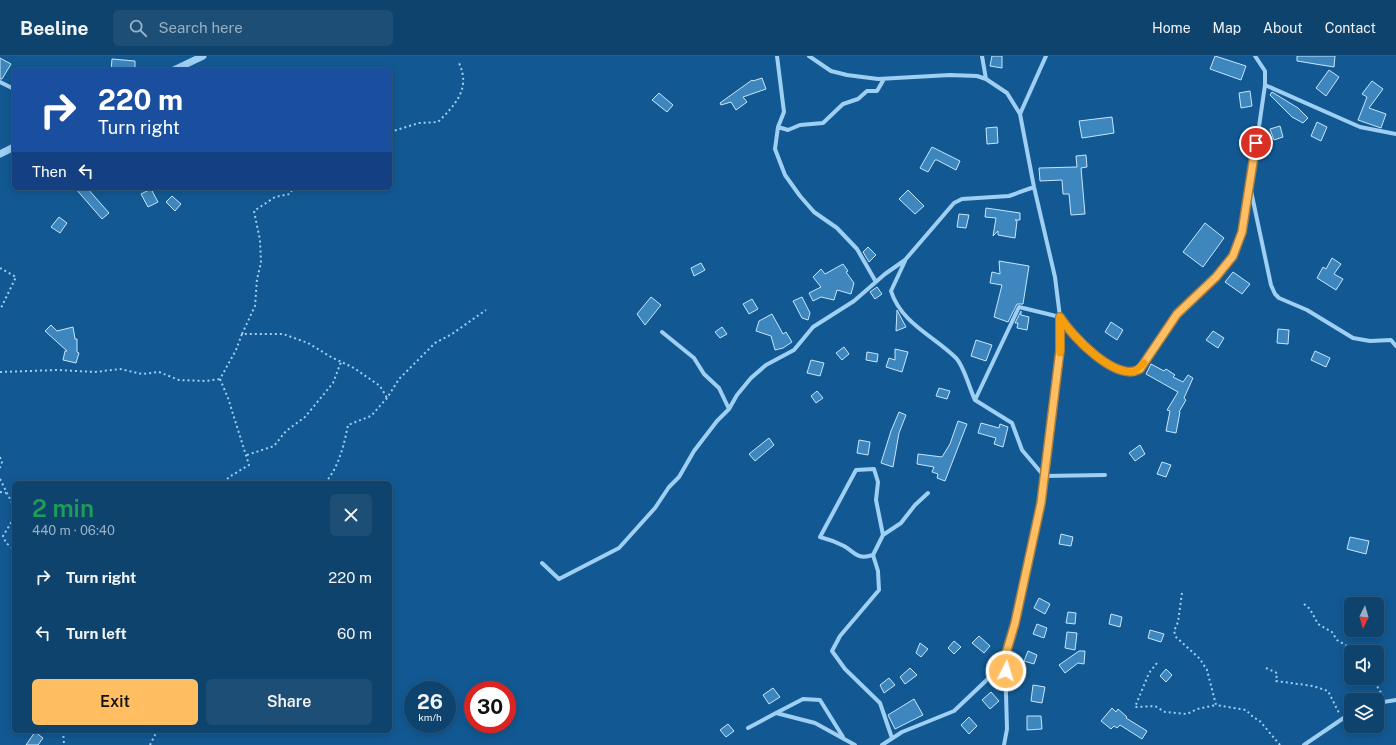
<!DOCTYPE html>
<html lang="en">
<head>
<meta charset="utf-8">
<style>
	body { margin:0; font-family:"Public Sans",sans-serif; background:#1c4e76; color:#f1f3f6; height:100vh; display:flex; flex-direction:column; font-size:15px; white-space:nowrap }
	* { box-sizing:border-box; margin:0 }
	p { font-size:13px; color:#9bb0c2 }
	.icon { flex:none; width:22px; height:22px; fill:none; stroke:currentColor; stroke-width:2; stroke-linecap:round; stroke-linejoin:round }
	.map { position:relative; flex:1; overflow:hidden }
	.panel { position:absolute; left:12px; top:425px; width:380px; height:252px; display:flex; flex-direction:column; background:#0e436e; border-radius:6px; box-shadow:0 2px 10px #0003,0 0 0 1px #2e5c81 }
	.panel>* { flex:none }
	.top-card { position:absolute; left:12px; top:12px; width:380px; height:122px; border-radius:6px; box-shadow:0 2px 10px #0003,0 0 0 1px #2e5c81; background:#1a4fa0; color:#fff; overflow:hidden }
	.needle { width:26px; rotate:185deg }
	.buttons { position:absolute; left:1344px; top:541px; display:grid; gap:8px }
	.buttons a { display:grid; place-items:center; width:40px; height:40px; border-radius:6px; background:#0e436e; box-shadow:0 2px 10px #0003,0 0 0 1px #2e5c81; font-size:20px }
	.speed { position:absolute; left:404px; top:625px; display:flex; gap:8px; font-size:20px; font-weight:700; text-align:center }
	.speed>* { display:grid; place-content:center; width:52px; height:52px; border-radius:50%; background:#0e436e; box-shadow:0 2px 10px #0003,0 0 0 1px #2e5c81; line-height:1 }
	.speed small { font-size:10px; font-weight:400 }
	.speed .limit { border:6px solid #d22; background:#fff; color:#111 }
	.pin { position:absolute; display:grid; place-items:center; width:34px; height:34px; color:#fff; margin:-17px; border:2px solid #fff; border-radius:50%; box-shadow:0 1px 4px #0007 }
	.me { position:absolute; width:44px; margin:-22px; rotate:5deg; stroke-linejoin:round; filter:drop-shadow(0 0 3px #0008) }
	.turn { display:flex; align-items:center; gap:14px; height:84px; padding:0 20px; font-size:18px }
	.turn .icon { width:52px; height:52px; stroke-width:2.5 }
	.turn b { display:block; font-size:28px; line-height:34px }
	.then { display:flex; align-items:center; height:38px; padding:0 20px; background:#0003; gap:8px; font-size:15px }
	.round { display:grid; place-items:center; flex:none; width:42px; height:42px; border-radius:6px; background:#1c4e76 }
	.head { display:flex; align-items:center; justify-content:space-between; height:68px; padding:0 20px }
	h1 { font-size:24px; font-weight:600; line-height:30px; color:#1e9e55 }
	.cta { display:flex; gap:8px; margin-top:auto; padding:8px 20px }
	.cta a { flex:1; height:46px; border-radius:6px; background:#ffbe61; color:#111; font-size:16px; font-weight:600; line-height:46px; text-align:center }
	.cta a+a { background:#1c4e76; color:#f1f3f6 }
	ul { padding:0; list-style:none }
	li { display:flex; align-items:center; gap:12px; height:56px; padding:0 20px }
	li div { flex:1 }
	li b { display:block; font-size:15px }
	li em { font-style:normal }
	header { display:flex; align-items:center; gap:24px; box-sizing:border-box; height:56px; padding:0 20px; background:#0e436e; border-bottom:1px solid #2e5c81 }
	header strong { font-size:19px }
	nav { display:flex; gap:22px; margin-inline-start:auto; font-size:14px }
	.search { width:280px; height:36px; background:#1c4e76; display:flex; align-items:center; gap:10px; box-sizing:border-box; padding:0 14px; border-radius:6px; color:#9bb0c2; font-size:15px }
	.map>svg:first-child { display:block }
	.building { fill:#3e86be; stroke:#c7e6fd }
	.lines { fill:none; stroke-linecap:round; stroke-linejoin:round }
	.path { stroke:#9fcff3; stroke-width:2; stroke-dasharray:2 3; stroke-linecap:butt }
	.minor { stroke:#9fcff3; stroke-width:4 }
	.tertiary { stroke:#9fcff3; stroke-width:7 }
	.route-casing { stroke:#a67c3f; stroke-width:10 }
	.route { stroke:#ffbe61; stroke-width:7 }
	.slow { stroke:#f59e0b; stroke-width:7 }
</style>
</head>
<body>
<header>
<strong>Beeline</strong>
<div class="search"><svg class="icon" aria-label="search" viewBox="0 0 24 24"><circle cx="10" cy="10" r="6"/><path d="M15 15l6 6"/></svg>Search here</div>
<nav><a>Home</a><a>Map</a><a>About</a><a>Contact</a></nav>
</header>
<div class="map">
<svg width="1396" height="689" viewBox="0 0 1396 689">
	<rect width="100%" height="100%" fill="#125993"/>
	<path class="building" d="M992,0H1002V12L990,10Z
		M1215,0L1246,10L1241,24L1210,13Z
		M1297,0H1335L1334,11L1297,5Z
		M0,2L11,8L2,23H0Z
		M112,3L135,5V14H111Z
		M1329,14L1339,21L1326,40L1316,32Z
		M762,22L766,33L743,41L747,46L736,54L731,46L721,49L720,47L752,24L753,25Z
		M1372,25L1383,33L1369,52L1386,58L1381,72L1358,64L1367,41L1362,38Z
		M1250,35L1252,50L1241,52L1239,37Z
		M1272,36L1298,52L1308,62L1303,67L1292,61L1270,39Z
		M659,37L673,49L667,56L652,44Z
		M1112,61L1114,77L1082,82L1079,65Z
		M1317,66L1327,71L1321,85L1311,80Z
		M1280,70L1283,81L1274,84L1270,73Z
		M997,71L998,87L987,88L986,72Z
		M932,91L960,105L956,114L937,104H935L928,116L920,112Z
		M1086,99L1087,111L1081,112L1085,158L1071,159L1069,138H1063L1062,124L1040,125L1039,112L1077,111L1076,100Z
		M75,132H87L109,157L102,163Z
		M151,133L158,146L148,151L141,138Z
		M908,134L924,150L915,158L899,143Z
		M172,140L181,148L175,155L166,146Z
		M986,152L1020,157V164H1015L1017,165L1015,182L998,179V175L993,180L996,162L985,161Z
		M959,158L969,159L966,172L957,171Z
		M59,161L67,167L60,177L51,171Z
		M1205,167L1224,182L1203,211L1183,196Z
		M868,191L876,199L869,206L863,196Z
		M1332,202L1341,208L1334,218L1343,223L1336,234L1317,222L1323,211L1326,213Z
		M999,205L1029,210L1023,248H1017L1008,266L994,261L1002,229L990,227L992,216L1000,218Z
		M701,207L705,214L694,220L691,212Z
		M843,208L848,215L846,216L854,227L851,238L837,234L834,244L821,241L813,245L809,237L821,231L813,221L821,213L825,218Z
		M1233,216L1250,228L1242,238L1225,226Z
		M877,231L882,238L875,243L870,236Z
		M651,241L661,249L645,269L637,258Z
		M802,241L810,257L808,264L802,262L793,245Z
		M752,243L758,253L749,258L743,248Z
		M897,254L906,271L896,275Z
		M1021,255V259L1029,261L1027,274L1017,272L1018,267H1015Z
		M772,258L783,278L786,276L792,286L783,292L775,294L771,280L756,275L759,265Z
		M1111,266L1123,274L1117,284L1105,276Z
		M51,269L57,275L73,271L75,283H77V296L79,297L76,307L63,304L65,295H67L45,275Z
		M722,271L727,278L720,282L715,276Z
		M1278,273L1289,274L1288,288L1277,287Z
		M1213,275L1224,282L1218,292L1206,284Z
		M976,284L992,289L986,305L971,300Z
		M844,291L849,298L842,304L836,297Z
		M895,293L908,296L902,316L886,311L889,302L895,304Z
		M1315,295L1330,302L1326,311L1311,304Z
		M867,296L878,298L877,306L866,304Z
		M811,304L824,307L820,320L807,317Z
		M1151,308L1164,315L1166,313L1175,319L1173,321L1183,326L1188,319L1193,322L1184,342L1186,344L1179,356H1180L1176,377L1166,375L1170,355L1167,354L1178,336L1146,318Z
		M939,332L950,335L947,343L936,340Z
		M817,335L823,342L816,347L811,340Z
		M899,356L906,359L899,377L893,411L881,407L891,375Z
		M958,365L967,368L945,425L937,422L938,418L932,416L934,411L917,408L918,398L942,401L950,388Z
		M981,367L999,372L1000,368L1008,371L1003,391L994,388L996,382L978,377Z
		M769,382L774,389L755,405L749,398Z
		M859,384L870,386L868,399L857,397Z
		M1140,389L1145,398L1135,405L1129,397Z
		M1162,406L1171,409L1166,421L1157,418Z
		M1061,478L1073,481L1071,490L1059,488Z
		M1350,481L1369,485L1366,498L1347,493Z
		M1039,542L1050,548L1045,558L1034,552Z
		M1068,556L1076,557L1075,568L1066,567Z
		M1111,558L1122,561L1120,571L1109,568Z
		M1037,568L1047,572L1044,582L1033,578Z
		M1150,574L1164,578L1161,586L1148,582Z
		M1067,576L1077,577L1075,594L1065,592Z
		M979,580L990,590L984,597L972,587Z
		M954,585L961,591L954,598L948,592Z
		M920,587L928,593L921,601L916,597Z
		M1028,595L1037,599L1034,608L1024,605Z
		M1079,595H1085L1084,608L1078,607L1065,617L1059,609Z
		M910,612L917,619L905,628L900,621Z
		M1166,613L1172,619L1166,626L1160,620Z
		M889,622L895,629L884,637L880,629Z
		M1033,629L1045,631L1042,647L1031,645Z
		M773,632L780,641L769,648L763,639Z
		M991,636L999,645L990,653L982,644Z
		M914,643L923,659L895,673L888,659Z
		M1112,652L1116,656L1118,653L1127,661L1126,662L1147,675L1142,683L1120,669L1117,672L1114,670L1111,673L1101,665Z
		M1027,660H1041L1042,673L1027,674Z
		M969,661L977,670L969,678L961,669Z
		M728,668L734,675L726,681L720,674Z
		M35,676L43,682L38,689H26Z"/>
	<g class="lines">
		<path class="path" d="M390,76L419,67L438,66C455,49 471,33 459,7
			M0,212L16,221L0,254
			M242,278L255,250L257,223L261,207L260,184L254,155L275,141L290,138L293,132
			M0,316L58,314L95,316L120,313L142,318L159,316L179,324L206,325L220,323
			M247,399L274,390L286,375L305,361L333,327L341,306
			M0,401L2,406L0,412
			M0,423L14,451
			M224,427L229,421L249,409L228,342L220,323L236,294L242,278H283L308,287L331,301L354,312L380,330L387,342
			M325,427C339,411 344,389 348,369L371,360L387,342L399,323L435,287L452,278L486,254
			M0,436L6,437
			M14,462L3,480L6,487L14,493
			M1182,537L1178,566L1174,575L1176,581L1200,603L1207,614L1216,649L1246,654L1254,662L1259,664L1280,689
			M1304,548L1310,553L1318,568L1332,576L1337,584L1358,596
			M1157,607L1149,617L1135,651L1155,650L1165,656L1187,658L1197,653L1216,649
			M1266,612L1277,617L1276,625L1313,630L1328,635L1339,657
			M1372,622L1383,640
			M63,675L64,689
			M150,689L157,675"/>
		<path class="minor" d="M777,0L784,56L778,71L775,93L785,119L800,140L814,156L837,172L857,193L876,226
			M809,0L831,15L847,19L878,23L950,19L977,20L986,23L1007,37L1020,58L1034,131L1055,221L1060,261V294L1041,447L1034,488L1005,601L992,619L954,655L902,676L882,689
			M982,0L986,23
			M0,26L14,33
			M1265,29L1360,71L1396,78
			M1020,58L1046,0
			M778,71L788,74L800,69L823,67L843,48L858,43L867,35H877L884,23
			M1251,135L1271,229L1275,238L1279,242L1307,254L1353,282L1370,285L1391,284L1396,290
			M905,205L891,235C901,267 934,280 956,302C964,310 970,334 975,344
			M662,276L694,302L704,318L719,332L729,353
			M1105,419L1044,420L1022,394L1012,367L975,344L1019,251L1060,261C1072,280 1116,327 1140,313L1177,258L1216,221L1233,200L1238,191L1250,133L1265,29V15L1255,0
			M873,499C857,504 856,497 844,490C836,486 828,483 820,481L856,414L874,413L878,426L876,444L883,479
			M542,507L559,523L619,492L655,452L669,431L679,421L694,395L717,365L729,353L737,339L751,322L766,309L794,294L813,271L854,245L885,218L905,204L954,147L962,143L1009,140L1034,131
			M1377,647L1396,644
			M776,657L803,643L820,644L843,681
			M748,672L776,657L815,667L855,689
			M892,682L880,647L845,613L832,595L840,580L879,534L878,515L873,499L883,479L901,467L915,449L928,437
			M1004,689L1007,673L1005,601
			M1304,689L1351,657"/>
		<path class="tertiary" d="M174,14L203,0
			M0,98L14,91"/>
	</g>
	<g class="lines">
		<defs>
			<path id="route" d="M1006,615L1005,601L1015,567L1041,447L1060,294V261C1072,280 1116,327 1140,313L1177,258L1216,221L1233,200L1242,176L1256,87"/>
		</defs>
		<use href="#route" class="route-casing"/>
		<use href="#route" class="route"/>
		<path class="slow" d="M1060,297V261C1073,282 1108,317 1134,316L1144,307"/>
	</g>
</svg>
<div class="buttons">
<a><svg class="needle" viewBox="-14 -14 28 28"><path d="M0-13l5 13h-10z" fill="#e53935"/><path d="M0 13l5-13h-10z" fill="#9bb0c2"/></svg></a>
<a><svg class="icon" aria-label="sound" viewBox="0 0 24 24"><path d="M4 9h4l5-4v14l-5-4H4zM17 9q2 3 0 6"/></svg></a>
<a><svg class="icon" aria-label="layers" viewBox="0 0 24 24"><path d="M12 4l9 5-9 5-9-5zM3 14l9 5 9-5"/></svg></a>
</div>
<div class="speed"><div>26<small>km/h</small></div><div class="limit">30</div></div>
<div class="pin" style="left:1256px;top:87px;background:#d93025"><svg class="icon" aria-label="arrive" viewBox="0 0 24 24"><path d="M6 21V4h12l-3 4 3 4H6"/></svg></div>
<svg class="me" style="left:1006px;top:615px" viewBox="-20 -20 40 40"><circle r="17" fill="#ffbe61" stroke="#fff" stroke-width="3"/><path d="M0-11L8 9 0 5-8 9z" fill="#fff"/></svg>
<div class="top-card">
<div class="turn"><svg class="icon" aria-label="right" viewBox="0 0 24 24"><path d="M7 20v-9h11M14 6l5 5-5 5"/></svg><div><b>220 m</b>Turn right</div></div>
<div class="then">Then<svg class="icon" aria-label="left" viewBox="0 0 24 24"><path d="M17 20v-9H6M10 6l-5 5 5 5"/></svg></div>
</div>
<section class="panel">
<div class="head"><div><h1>2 min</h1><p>440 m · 06:40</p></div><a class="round"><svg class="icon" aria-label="close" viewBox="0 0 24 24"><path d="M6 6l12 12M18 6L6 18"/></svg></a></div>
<ul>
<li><svg class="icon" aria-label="right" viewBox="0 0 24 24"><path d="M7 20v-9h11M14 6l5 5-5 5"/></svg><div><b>Turn right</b></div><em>220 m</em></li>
<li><svg class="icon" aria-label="left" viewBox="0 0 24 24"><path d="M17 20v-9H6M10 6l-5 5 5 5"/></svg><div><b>Turn left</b></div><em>60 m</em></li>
</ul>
<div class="cta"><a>Exit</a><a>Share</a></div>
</section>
</div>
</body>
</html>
